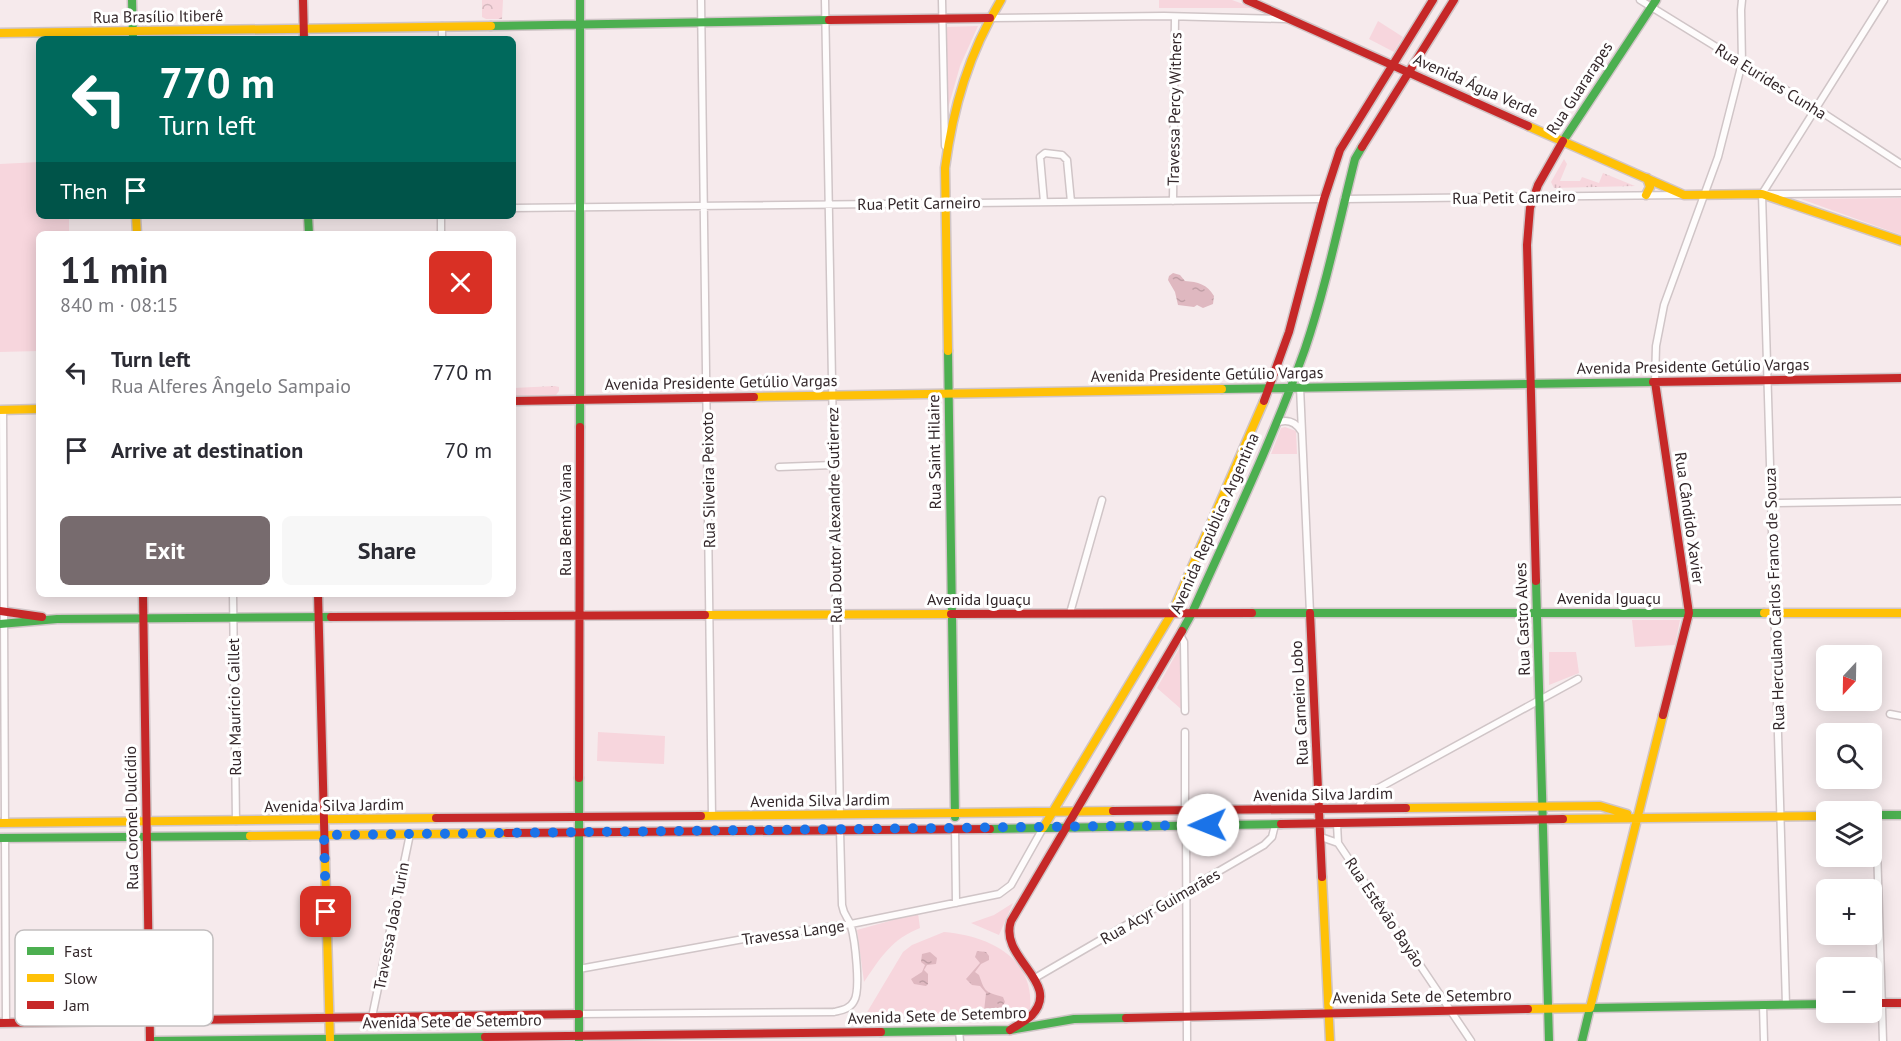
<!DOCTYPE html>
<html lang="en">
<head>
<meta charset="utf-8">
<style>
	body { margin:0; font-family:"PT Sans",sans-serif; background:#f7f7f7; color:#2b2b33; height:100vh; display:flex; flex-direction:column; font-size:22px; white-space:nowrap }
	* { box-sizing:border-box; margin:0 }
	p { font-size:20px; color:#7c7c81 }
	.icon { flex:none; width:33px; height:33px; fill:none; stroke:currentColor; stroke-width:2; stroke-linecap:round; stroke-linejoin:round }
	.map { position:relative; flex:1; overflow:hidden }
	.sheet { position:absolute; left:36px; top:231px; width:480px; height:366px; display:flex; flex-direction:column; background:#fff; border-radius:9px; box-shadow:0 3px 15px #0003 }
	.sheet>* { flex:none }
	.banner { position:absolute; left:36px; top:36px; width:480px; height:183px; border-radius:9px; box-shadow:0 3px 15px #0003; background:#00695c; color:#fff; overflow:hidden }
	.needle { width:39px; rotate:202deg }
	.buttons { position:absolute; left:1816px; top:645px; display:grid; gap:12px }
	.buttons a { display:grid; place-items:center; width:66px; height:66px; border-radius:9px; background:#fff; box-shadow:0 3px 15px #0003; font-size:30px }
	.pin { position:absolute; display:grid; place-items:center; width:51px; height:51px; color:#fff; margin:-26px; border-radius:12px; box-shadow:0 3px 9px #0006 }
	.me { position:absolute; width:66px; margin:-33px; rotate:269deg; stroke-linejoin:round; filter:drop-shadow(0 0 4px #0008) }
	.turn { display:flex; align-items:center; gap:21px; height:126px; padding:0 24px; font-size:27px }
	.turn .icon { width:78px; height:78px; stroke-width:2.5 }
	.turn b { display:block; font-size:42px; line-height:51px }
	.then { display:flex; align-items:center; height:57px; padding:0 24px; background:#0003; gap:12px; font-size:22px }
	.round { display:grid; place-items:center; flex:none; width:63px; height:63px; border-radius:9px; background:#f7f7f7 }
	.head { display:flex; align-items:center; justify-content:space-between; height:102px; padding:0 24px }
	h1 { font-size:36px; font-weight:700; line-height:45px }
	.primary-button { display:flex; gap:12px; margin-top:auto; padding:12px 24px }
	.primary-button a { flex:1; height:69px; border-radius:9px; background:#776b6e; color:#fff; font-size:24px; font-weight:700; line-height:69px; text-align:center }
	.primary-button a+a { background:#f7f7f7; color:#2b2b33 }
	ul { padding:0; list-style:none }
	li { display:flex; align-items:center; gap:18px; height:78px; padding:0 24px }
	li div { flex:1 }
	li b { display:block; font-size:22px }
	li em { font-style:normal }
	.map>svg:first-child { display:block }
	.grass { fill:url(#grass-tufts) }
	.forest { fill:url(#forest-crowns) }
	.green { fill:#f7d6dd }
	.water { fill:url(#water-ripples) }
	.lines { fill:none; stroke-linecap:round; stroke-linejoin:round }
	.street-casing { stroke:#d0c5c7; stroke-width:9 }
	.fast-casing { stroke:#d0c5c7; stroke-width:11 }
	.slow-casing { stroke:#d0c5c7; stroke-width:11 }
	.jam-casing { stroke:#d0c5c7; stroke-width:11 }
	.street { stroke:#fefcfc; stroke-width:6 }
	.fast { stroke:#4caf50; stroke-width:8 }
	.slow { stroke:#ffc107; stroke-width:8 }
	.jam { stroke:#c62828; stroke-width:8 }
	.route { stroke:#1a73e8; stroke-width:10; stroke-dasharray:0 18 }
	.labels { text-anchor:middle; stroke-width:6; stroke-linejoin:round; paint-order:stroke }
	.street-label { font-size:16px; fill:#33272a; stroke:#fff }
	.key { fill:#fff; stroke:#c2bebf; stroke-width:1.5 }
	.key-label { font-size:16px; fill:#33272a }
</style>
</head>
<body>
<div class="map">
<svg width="1901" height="1041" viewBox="0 0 1901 1041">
	<defs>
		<pattern id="grass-tufts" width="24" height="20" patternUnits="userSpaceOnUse" patternTransform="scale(1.5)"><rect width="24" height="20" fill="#f7d6dd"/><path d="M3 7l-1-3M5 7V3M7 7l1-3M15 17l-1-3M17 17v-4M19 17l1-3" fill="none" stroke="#d4b8be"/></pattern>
		<pattern id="forest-crowns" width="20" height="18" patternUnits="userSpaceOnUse" patternTransform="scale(1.5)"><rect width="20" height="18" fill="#f7d6dd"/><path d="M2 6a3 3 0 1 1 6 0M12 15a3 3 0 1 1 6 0" fill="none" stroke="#d4b8be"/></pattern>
		<pattern id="water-ripples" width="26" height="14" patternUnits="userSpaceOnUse" patternTransform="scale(1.5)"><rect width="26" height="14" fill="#dfb8c0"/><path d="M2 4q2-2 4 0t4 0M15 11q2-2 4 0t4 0" fill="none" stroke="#c09ea5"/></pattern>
	</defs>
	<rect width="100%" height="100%" fill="#f6eaec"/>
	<path class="grass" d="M1564,159L1567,164L1560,181H1580L1582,177L1599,183L1603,173L1635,186L1554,188L1551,182Z"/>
	<path class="forest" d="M482,0H503L502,19H486L482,17Z
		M555,386L559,387V391L556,395L513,396V388Z"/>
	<path class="green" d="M1159,0H1232L1254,8H1159Z
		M1378,21L1403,37L1394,52L1369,39Z
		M978,26L960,66L948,108L946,27Z
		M39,162V216H69V234H39V351L0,352V164Z
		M1901,198V235L1801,199Z
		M1285,427L1296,431L1297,454H1271L1281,428Z
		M1632,620H1680L1675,645L1635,647Z
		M1180,647L1181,709L1157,688Z
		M1549,652H1576L1579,673L1549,685Z
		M598,732L665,736L664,764L597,761Z
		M1013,903L999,935L971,923L994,915Z
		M918,913L920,928C892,939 881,957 864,982L857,930Z
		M944,932C989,936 1035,957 1030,1010L1023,1014H866L903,952L912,945Z"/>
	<path class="water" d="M1173,273L1180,275L1185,281C1198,282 1207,284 1214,296L1213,304L1203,308L1197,305L1194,307L1178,305L1175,292L1168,280L1169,276Z
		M977,951L986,952L989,956V960L981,964L975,972L979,975C985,992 985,992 1003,997L1005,1002L998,1012L990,1014L984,1011L986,993L980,986L972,985L966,979L980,963L975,957Z
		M930,952L937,958L936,964L927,965L924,970L928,974V984L926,986L914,984L911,979L922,972L925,965L921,962L922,954Z"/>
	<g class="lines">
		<defs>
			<path id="street" d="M701,0L712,816
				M825,0L840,815
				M942,0L945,146
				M1640,0L1817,109L1901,164
				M990,18L1164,16L1286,19
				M442,39V26
				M1762,194L1786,1005
				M1762,194L1884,0
				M1769,194L1901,193
				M1344,199L1680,195
				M1173,201L1175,17
				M1044,202L1040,157L1045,153L1062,155L1067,160L1071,202
				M513,208L1324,199
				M441,234V216
				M1655,382L1656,346L1664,305L1718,157L1742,63L1741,10L1742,0
				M1300,387L1310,613
				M3,410L5,823
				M1276,423C1286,419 1295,421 1301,431
				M779,467L833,465
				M1771,503L1901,501
				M233,594L236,821
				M1070,613L1102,500
				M1180,635L1184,642L1185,711
				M1890,714L1901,716
				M1185,732V811
				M1358,809L1364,796L1578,679
				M1876,815L1883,1041
				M1337,824L1338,843
				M1186,826L1187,1041
				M955,829L956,903
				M1321,837L1338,843L1471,1041
				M5,838L6,1023
				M579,969L749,938L851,924L999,894L1011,885L1043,828
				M1035,978L1264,845L1272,837L1275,825
				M1763,1005L1764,1041
				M579,1014L834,1012C842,1010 850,1009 854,1001C861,990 855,940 851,926C849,918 844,917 842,905L840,830
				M372,1017L410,834
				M959,1031L960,1041"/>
			<path id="fast" d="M132,0L133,39
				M491,26L829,20
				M1563,141L1656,0
				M308,216L309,234
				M948,351L955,817
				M1222,389L1653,382
				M580,427V0
				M1536,581L1549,1041
				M1252,613H1764
				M0,624L57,619L331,617
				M1182,631L1192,613C1231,526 1273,439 1305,349C1326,287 1339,222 1355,159L1362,147
				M1872,815H1901
				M990,829L1281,824
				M0,838L250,836
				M881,1032L1010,1030L1074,1019L1126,1018
				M155,1041L485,1037
				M579,1041V778
				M1582,1041L1590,1008L1827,1004"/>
			<path id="slow" d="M0,33L491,26
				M1528,126L1684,195L1762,194L1901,241
				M1646,195L1650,187L1647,178
				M136,216L137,234
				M948,351L945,168C953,107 969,53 1001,0
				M754,397L1222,389
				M0,410L39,409
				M1764,613H1901
				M705,615L951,614
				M1406,808L1600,806L1627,814
				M701,816L1113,811
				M1563,819L1827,816
				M0,823L436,818
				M1043,828L1172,613L1264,401
				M250,836L507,833
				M325,859L330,1040
				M1322,877L1330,1041
				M1528,1009L1590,1008L1663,715"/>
			<path id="jam" d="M303,0L304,39
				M1247,0L1528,126
				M829,20L990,18
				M1362,147L1454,0
				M1653,382L1901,378
				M1655,382L1689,613L1663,715
				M513,401L754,397
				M1264,401L1289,332L1324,199L1340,150L1433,0
				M1536,581L1527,245L1530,208L1538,185L1563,141
				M143,594L150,1041
				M318,594L325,859
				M0,611L42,617
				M1310,613L1322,877
				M951,614L1252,613
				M331,617L705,615
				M579,778L580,427
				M1113,811L1406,808
				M436,818L701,816
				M1281,824L1563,819
				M507,833L990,829
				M1872,1003H1901
				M1126,1018L1528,1009
				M0,1023L579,1014
				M1010,1030C1016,1026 1024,1022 1030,1017C1065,983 998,959 1011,921L1182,631
				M485,1037L881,1032"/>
		</defs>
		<use href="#street" class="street-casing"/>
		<use href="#fast" class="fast-casing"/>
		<use href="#slow" class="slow-casing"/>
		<use href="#jam" class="jam-casing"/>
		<use href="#street" class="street"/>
		<use href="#fast" class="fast"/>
		<use href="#slow" class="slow"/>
		<use href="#jam" class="jam"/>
	</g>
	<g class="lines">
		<path class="route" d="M326,912L324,835L1208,825"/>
	</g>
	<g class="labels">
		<g class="street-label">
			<text transform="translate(158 16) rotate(-1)" y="6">Rua Brasílio Itiberê</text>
			<text transform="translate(1771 81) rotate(32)" y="6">Rua Eurides Cunha</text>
			<text transform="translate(1476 85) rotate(24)" y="6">Avenida Água Verde</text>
			<text transform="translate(1579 88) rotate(-57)" y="6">Rua Guararapes</text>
			<text transform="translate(1174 109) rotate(-89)" y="6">Travessa Percy Withers</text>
			<text transform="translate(1514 197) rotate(-1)" y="6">Rua Petit Carneiro</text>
			<text transform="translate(919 203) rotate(-1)" y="6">Rua Petit Carneiro</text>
			<text transform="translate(1693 366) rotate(-1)" y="6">Avenida Presidente Getúlio Vargas</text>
			<text transform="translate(1207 374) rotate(-1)" y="6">Avenida Presidente Getúlio Vargas</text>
			<text transform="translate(721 382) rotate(-1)" y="6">Avenida Presidente Getúlio Vargas</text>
			<text transform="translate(934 452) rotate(-91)" y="6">Rua Saint Hilaire</text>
			<text transform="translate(708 480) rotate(-91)" y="6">Rua Silveira Peixoto</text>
			<text transform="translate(834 515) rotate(-91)" y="6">Rua Doutor Alexandre Gutierrez</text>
			<text transform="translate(1690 518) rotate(82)" y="6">Rua Cândido Xavier</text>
			<text transform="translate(565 520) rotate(-90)" y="6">Rua Bento Viana</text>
			<text transform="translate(1214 523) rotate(-66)" y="6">Avenida República Argentina</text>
			<text x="1609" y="604">Avenida Iguaçu</text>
			<text x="979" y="605">Avenida Iguaçu</text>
			<text transform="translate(1774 599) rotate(-92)" y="6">Rua Herculano Carlos Franco de Souza</text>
			<text transform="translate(1522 619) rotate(-92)" y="6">Rua Castro Alves</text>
			<text transform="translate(1299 703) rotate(-93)" y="6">Rua Carneiro Lobo</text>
			<text transform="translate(234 707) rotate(-91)" y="6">Rua Maurício Caillet</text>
			<text transform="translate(1323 794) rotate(-1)" y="6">Avenida Silva Jardim</text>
			<text transform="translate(820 800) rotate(-1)" y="6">Avenida Silva Jardim</text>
			<text transform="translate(334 805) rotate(-1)" y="6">Avenida Silva Jardim</text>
			<text transform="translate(131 818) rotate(-91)" y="6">Rua Coronel Dulcídio</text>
			<text transform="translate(1160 906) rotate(-30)" y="6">Rua Acyr Guimarães</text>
			<text transform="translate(1385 912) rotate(56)" y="6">Rua Estêvão Bayão</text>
			<text transform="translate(391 926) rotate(-79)" y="6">Travessa João Turin</text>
			<text transform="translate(793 932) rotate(-8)" y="6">Travessa Lange</text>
			<text transform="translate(1422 996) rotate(-1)" y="6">Avenida Sete de Setembro</text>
			<text transform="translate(937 1015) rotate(-2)" y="6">Avenida Sete de Setembro</text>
			<text transform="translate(452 1021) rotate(-1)" y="6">Avenida Sete de Setembro</text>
		</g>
	</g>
	<rect x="15" y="930" width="198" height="96" rx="9" class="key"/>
	<rect x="27" y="947" width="27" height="8" fill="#4caf50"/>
	<rect x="27" y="974" width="27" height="8" fill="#ffc107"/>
	<rect x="27" y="1001" width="27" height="8" fill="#c62828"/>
	<g class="key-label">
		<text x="64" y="957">Fast</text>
		<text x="64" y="984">Slow</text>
		<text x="64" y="1011">Jam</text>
	</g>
</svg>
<div class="buttons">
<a><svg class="needle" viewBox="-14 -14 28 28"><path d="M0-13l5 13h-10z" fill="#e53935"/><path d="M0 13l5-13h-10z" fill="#7c7c81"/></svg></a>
<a><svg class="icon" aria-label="search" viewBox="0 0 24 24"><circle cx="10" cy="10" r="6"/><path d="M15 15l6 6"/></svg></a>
<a><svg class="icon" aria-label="layers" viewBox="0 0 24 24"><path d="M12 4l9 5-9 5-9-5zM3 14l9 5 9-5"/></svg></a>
<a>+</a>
<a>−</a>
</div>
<div class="pin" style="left:326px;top:912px;background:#d93025"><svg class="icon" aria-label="arrive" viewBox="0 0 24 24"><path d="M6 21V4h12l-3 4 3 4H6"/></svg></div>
<svg class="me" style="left:1208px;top:825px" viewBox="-20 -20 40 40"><circle r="19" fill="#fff"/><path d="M0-13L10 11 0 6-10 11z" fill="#1a73e8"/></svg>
<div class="banner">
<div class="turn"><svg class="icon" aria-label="left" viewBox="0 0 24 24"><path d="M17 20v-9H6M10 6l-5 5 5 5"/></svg><div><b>770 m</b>Turn left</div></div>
<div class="then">Then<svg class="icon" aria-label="arrive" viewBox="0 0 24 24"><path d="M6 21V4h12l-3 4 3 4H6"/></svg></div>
</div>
<section class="sheet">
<div class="head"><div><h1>11 min</h1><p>840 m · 08:15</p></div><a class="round" style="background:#d93025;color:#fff"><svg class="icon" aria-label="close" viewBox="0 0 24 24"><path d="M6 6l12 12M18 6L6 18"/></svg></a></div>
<ul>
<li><svg class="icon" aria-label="left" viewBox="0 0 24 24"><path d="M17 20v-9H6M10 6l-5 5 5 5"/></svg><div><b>Turn left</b><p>Rua Alferes Ângelo Sampaio</p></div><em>770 m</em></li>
<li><svg class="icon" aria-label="arrive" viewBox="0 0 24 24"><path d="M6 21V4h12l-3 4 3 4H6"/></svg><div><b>Arrive at destination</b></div><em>70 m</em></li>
</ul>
<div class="primary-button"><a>Exit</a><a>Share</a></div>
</section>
</div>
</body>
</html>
